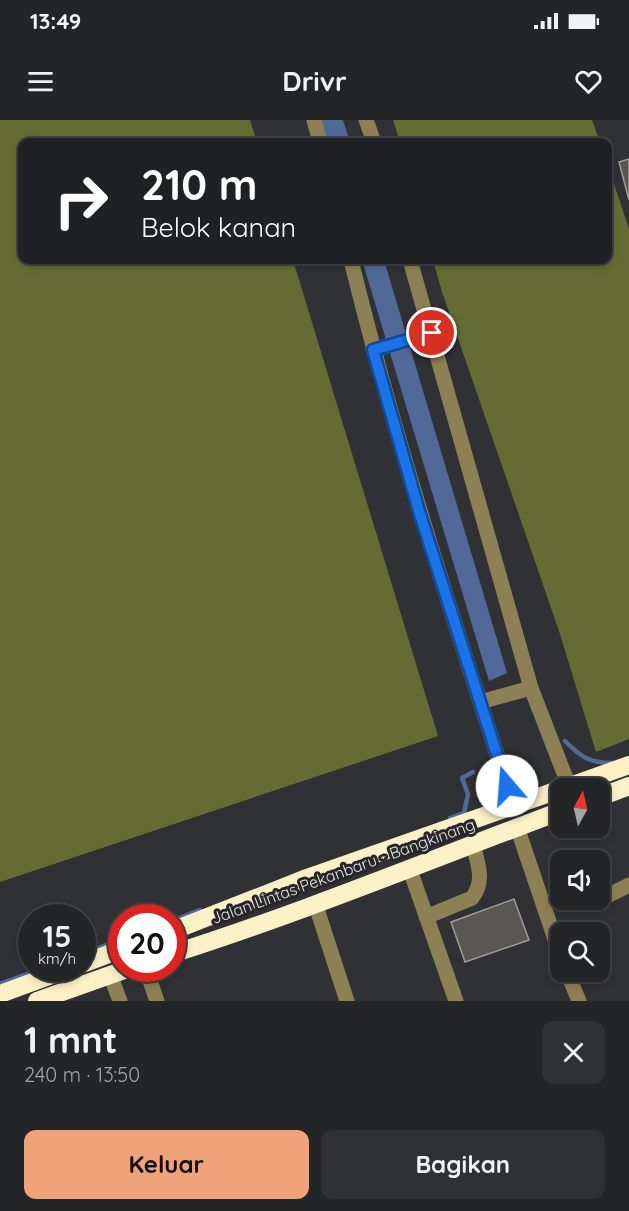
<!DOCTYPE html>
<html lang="id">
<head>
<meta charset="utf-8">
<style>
	body { margin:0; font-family:Quicksand,sans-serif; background:#303133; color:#f1f3f6; height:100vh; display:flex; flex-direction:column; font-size:22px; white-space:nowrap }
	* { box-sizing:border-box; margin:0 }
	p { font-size:20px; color:#a3a5a7 }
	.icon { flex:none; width:33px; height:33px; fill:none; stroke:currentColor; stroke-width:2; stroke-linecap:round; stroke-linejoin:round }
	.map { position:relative; height:881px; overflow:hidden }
	.panel { display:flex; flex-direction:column; background:#242527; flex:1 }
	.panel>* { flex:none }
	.guide { position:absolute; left:18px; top:18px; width:594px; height:126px; border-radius:12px; box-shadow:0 3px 9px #0003,0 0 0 2px #414244; background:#202124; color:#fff; overflow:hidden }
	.needle { width:39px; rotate:8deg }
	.controls { position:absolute; left:550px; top:658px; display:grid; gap:12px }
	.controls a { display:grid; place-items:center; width:60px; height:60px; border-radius:12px; background:#242527; box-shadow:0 3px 9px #0003,0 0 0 2px #414244; font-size:30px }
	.speed { position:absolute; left:18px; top:784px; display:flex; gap:12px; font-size:30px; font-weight:700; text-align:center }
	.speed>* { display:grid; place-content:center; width:78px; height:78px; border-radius:50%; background:#242527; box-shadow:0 3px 9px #0003,0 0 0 2px #414244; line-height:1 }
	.speed small { font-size:15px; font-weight:400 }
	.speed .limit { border:9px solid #d22; background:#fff; color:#111 }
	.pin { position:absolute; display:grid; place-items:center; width:51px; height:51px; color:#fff; margin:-26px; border:3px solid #fff; border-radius:50%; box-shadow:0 2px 6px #0007 }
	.me { position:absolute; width:66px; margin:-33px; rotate:342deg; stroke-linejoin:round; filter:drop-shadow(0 0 4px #0008) }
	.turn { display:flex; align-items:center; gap:21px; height:126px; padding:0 24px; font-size:27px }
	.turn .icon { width:78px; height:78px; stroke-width:2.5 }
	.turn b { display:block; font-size:42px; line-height:51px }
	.round { display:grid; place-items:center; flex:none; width:63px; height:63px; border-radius:12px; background:#303133 }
	.head { display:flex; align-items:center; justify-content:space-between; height:102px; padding:0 24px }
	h1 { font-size:36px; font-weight:700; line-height:45px }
	.button { display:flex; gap:12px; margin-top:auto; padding:12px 24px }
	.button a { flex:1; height:69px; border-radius:12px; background:#f0a27a; color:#111; font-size:24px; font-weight:700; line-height:69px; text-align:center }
	.button a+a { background:#303133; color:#f1f3f6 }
	.status { display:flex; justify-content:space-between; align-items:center; height:42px; padding:0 30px; background:#242527; direction:ltr }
	.status svg { height:16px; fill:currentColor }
	header { display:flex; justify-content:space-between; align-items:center; height:78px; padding:0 24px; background:#242527; font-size:27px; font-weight:700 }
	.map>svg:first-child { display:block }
	.forest { fill:#656c33 }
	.water { fill:#516999 }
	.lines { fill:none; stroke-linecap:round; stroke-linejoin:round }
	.stream { stroke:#516999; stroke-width:4.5 }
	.building { fill:#595653; stroke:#9e9b98; stroke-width:1.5 }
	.minor { stroke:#8d8054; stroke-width:15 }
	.highway { stroke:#fcf0c6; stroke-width:18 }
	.route-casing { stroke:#114b97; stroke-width:15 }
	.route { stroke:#1a73e8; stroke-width:10 }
	.labels { text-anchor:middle; stroke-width:6; stroke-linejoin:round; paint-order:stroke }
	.street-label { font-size:16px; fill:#e3e3e5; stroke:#27272a }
</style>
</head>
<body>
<div class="status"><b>13:49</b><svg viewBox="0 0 49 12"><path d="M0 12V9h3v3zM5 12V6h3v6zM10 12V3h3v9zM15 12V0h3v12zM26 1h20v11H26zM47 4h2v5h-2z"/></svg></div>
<header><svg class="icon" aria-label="menu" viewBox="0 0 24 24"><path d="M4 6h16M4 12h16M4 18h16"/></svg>Drivr<svg class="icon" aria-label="heart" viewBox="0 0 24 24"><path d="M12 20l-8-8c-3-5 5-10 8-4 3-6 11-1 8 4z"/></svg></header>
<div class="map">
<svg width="629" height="881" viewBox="0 0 629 881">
	<rect width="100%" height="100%" fill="#303134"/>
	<path class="forest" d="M0,0H250L257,22H22V140H293L438,616L0,762Z
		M393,0H592L600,22H400Z
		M608,46L629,109V619L596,632L559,511L442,172L433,140H608Z"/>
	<path class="water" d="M320,0H343L350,22H327Z
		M362,140H384L507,553L489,561Z"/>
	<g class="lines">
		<path class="stream" d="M565,621C581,637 589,643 613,643
			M450,698L464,693L468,674L462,658L473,652
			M172,801L200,790
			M82,834L122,819
			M0,864L41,849"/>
	</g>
	<path class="building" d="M629,39V80L619,42Z
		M514,779L529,820L465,842L451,802Z"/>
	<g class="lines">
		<path class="minor" d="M314,0L320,22
			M366,0L374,22
			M351,140C396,324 455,505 514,687
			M410,140L531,568L569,666
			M373,230L432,213
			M480,582L531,568
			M517,707L561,837
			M410,750L456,881
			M600,777H605L629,765
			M315,783L347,881
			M426,797L472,778C486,761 477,742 473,724
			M146,849L157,881
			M567,852L579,881
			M110,854L120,881"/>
		<path class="highway" d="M562,669L629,645
			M600,677L629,666
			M172,811L307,758L561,669
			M172,834C304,792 432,739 561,691
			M82,844L122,829
			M0,874L68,849
			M37,881L127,849"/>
	</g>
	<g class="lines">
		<defs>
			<path id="route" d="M432,213L373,230L419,391L507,666"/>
		</defs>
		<use href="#route" class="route-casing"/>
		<use href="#route" class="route"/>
	</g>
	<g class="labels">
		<g class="street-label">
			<text transform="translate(343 751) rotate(-20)" y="6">Jalan Lintas Pekanbaru - Bangkinang</text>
		</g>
	</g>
</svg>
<div class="controls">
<a><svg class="needle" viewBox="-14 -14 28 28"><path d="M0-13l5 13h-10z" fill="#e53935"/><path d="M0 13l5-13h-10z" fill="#a3a5a7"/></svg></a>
<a><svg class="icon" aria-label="sound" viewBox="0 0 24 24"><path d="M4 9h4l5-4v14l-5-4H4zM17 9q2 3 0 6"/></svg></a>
<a><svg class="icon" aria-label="search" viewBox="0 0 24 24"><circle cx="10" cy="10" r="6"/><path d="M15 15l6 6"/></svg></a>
</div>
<div class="speed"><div>15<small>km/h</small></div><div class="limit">20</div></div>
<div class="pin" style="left:432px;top:213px;background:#d93025"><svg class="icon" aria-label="arrive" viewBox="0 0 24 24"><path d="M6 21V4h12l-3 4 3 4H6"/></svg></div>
<svg class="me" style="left:507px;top:666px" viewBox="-20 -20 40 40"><circle r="19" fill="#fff"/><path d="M0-13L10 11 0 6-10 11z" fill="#1a73e8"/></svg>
<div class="guide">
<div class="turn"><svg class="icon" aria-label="right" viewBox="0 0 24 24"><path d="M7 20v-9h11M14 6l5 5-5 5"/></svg><div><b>210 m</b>Belok kanan</div></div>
</div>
</div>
<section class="panel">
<div class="head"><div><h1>1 mnt</h1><p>240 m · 13:50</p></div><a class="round"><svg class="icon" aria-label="close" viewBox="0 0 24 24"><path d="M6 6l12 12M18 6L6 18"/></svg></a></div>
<div class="button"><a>Keluar</a><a>Bagikan</a></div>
</section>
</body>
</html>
